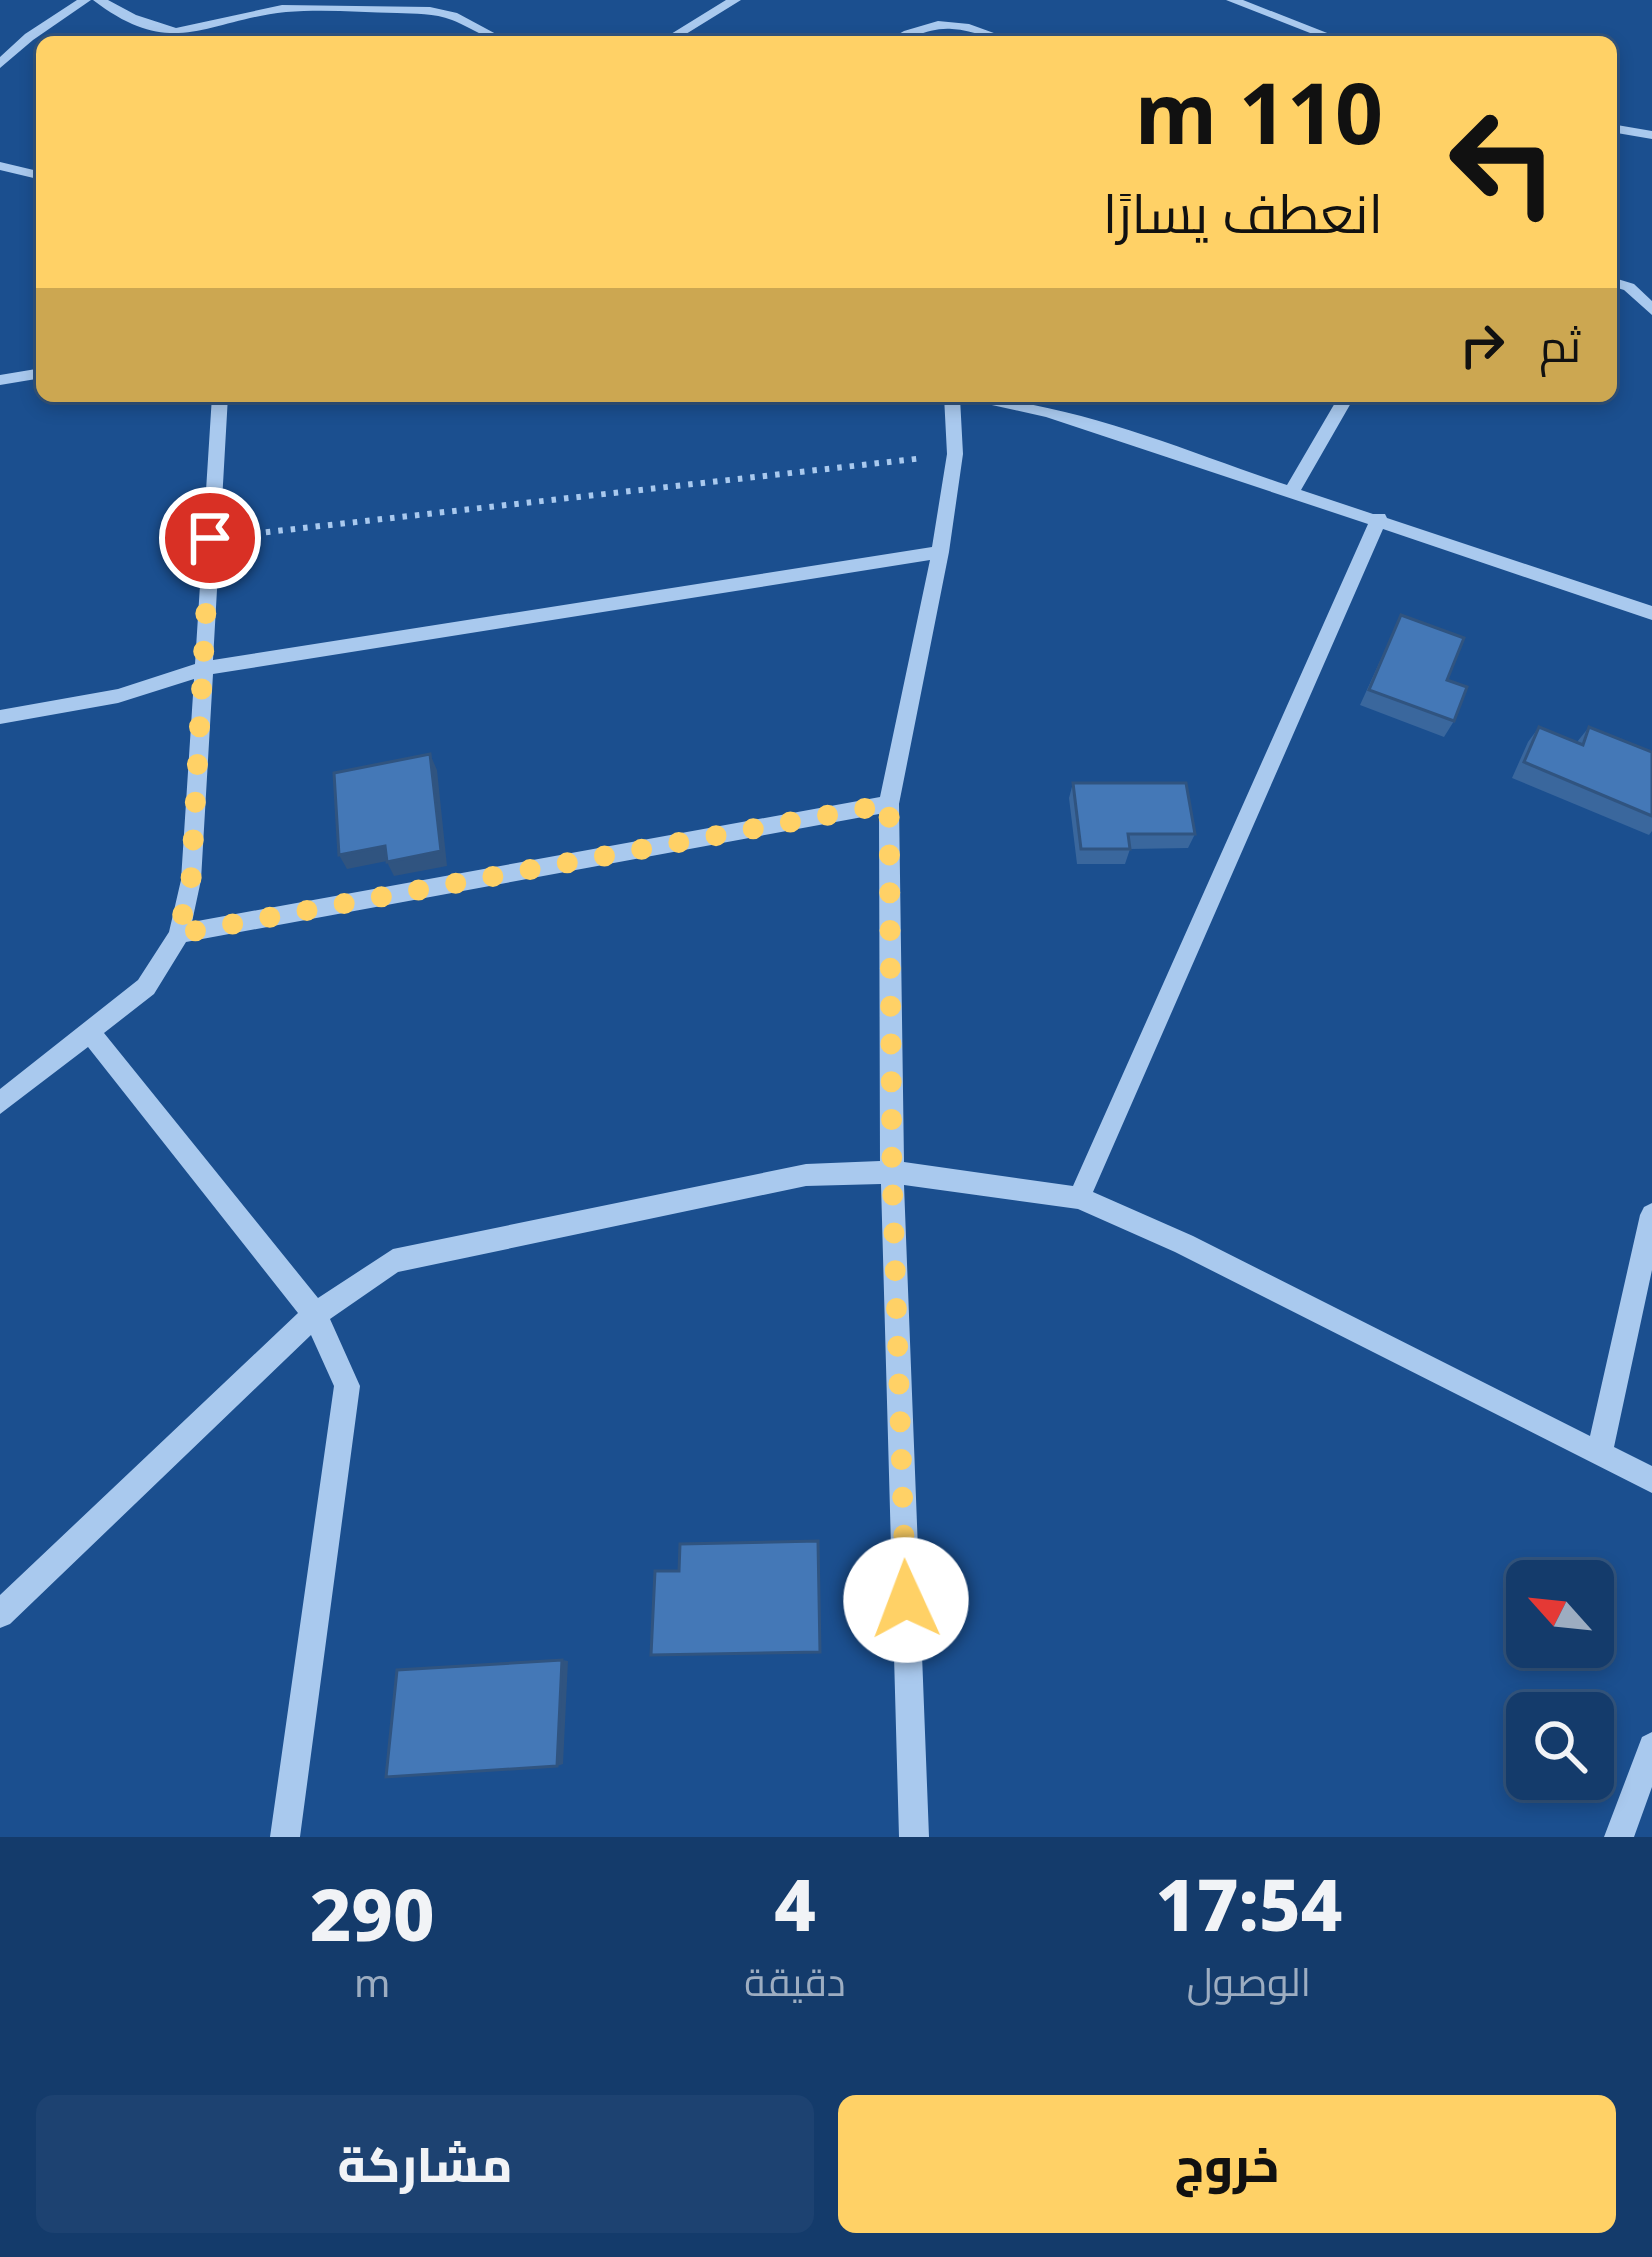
<!DOCTYPE html>
<html lang="ar">
<head>
<meta charset="utf-8">
<style>
	body { margin:0; font-family:"Noto Sans",Cairo,sans-serif; background:#1d4271; color:#f1f3f6; direction:rtl; height:100vh; display:flex; flex-direction:column; font-size:45px; white-space:nowrap }
	* { box-sizing:border-box; margin:0 }
	p { font-size:39px; color:#9dadc1 }
	.icon { flex:none; width:66px; height:66px; fill:none; stroke:currentColor; stroke-width:2; stroke-linecap:round; stroke-linejoin:round }
	.map { position:relative; height:1837px; overflow:hidden; direction:ltr }
	.panel { display:flex; flex-direction:column; background:#143b6b; flex:1 }
	.panel>* { flex:none }
	.hud { position:absolute; left:36px; top:36px; width:1581px; height:366px; border-radius:18px; box-shadow:0 6px 18px #0003,0 0 0 3px #33557e; direction:rtl; background:#ffd166; color:#111; overflow:hidden }
	.needle { width:78px; rotate:297deg }
	.buttons { position:absolute; left:1506px; top:1560px; display:grid; gap:24px }
	.buttons a { display:grid; place-items:center; width:108px; height:108px; border-radius:18px; background:#143b6b; box-shadow:0 6px 18px #0003,0 0 0 3px #33557e; font-size:60px }
	.pin { position:absolute; display:grid; place-items:center; width:102px; height:102px; color:#fff; margin:-51px; border:6px solid #fff; border-radius:50%; box-shadow:0 3px 12px #0007 }
	.me { position:absolute; width:132px; margin:-66px; rotate:358deg; stroke-linejoin:round; filter:drop-shadow(0 0 9px #0008) }
	.turn { display:flex; align-items:center; gap:42px; height:252px; padding:0 36px; font-size:54px }
	.turn .icon { width:156px; height:156px; stroke-width:2.5 }
	.turn b { display:block; font-size:84px; line-height:102px }
	.then { display:flex; align-items:center; height:114px; padding:0 36px; background:#0003; gap:24px; font-size:45px }
	.eta { display:flex; justify-content:space-evenly; align-items:center; height:204px; text-align:center }
	.eta b { font-size:72px; font-weight:800; line-height:84px }
	.action { display:flex; gap:24px; margin-top:auto; padding:24px 36px }
	.action a { flex:1; height:138px; border-radius:18px; background:#ffd166; color:#111; font-size:48px; font-weight:800; line-height:138px; text-align:center }
	.action a+a { background:#1d4271; color:#f1f3f6 }
	.map>svg:first-child { display:block }
	.lines { fill:none; stroke-linecap:round; stroke-linejoin:round }
	.path { stroke:#a9c9ee; stroke-width:6; stroke-dasharray:4.5 8; stroke-linecap:butt }
	.minor { fill:#a9c9ee; fill-rule:evenodd }
	.wall { fill:#3a679d }
	.shaded-wall { fill:#305480 }
	.building { fill:#4478b7; stroke:#305480; stroke-width:3 }
	.route { stroke:#ffd166; stroke-width:21; stroke-dasharray:0 37.8 }
</style>
</head>
<body>
<div class="map">
<svg width="1652" height="1837" viewBox="0 0 1652 1837">
	<rect width="100%" height="100%" fill="#1b4f8f"/>
	<g class="lines">
		<path class="path" d="M241,535L924,458"/>
		<path class="minor" d="M77,0H91L33,40L0,68V57L25,34Z
			M93,0H108L136,15L176,28L282,5L430,7L457,13L511,42C488,42 473,28 452,20C434,13 415,14 397,13C360,12 323,9 286,12C203,21 173,61 93,0Z
			M726,0H741L673,42H658Z
			M1226,0H1243L1350,42H1333Z
			M938,21L969,24L1019,42C995,42 975,30 952,29C927,27 908,42 885,42L904,31Z
			M1611,124L1652,131V139L1611,132Z
			M0,162L42,172V180L0,170Z
			M1611,277L1634,284L1652,301V315L1624,290L1611,286Z
			M42,368V378L0,385V375Z
			M212,396H228L213,660L932,547L947,454L944,396C1062,396 1176,448 1287,485L1339,396H1355L1301,490L1373,514H1385L1387,518L1652,606V620L1383,529L1093,1192L1193,1236L1590,1436L1640,1215L1644,1207L1652,1203V1270L1614,1447L1652,1466V1493L1175,1252L1078,1209L904,1185L929,1837H899L881,1184L806,1186L398,1272L330,1319L360,1386L300,1837H270L334,1386L311,1335L10,1624L0,1628V1595L298,1313L88,1047L0,1114V1089L138,980L169,932L181,880L194,679L118,703L0,724V710L118,689L195,664ZM960,398L1046,417L1368,524L1073,1186L904,1162L899,804L949,552L963,454ZM930,560L880,797L192,922L201,880L213,674ZM879,814L880,1161L806,1164L393,1249L318,1298L104,1033L154,994L186,942Z
			M1652,1732V1787L1634,1837H1604L1642,1737Z"/>
	</g>
	<path class="wall" d="M1401,615L1447,680L1454,721L1444,737L1360,705Z
		M1539,727L1577,742L1589,727L1652,752V831L1649,835L1512,778L1528,742Z
		M1073,783L1195,834L1188,848L1130,849L1125,864H1077L1069,798Z"/>
	<path class="shaded-wall" d="M430,754L437,770L447,866L394,876L387,862Z
		M385,846L392,860L347,869L339,855Z
		M562,1660L568,1661L563,1764L557,1766Z"/>
	<path class="building" d="M1401,615L1464,638L1447,680L1467,687L1454,721L1369,690Z
		M1539,727L1583,745L1589,727L1652,752V816L1524,762Z
		M430,754L441,851L387,862L385,846L339,855L334,773Z
		M1073,783H1186L1195,834H1128L1130,849H1081Z
		M818,1541L820,1652L651,1655L655,1571H679L680,1544Z
		M562,1660L557,1766L386,1777L397,1670Z"/>
	<g class="lines">
		<path class="route" d="M210,538L191,880L178,934L889,804L892,1172L906,1600"/>
	</g>
</svg>
<div class="buttons">
<a><svg class="needle" viewBox="-14 -14 28 28"><path d="M0-13l5 13h-10z" fill="#e53935"/><path d="M0 13l5-13h-10z" fill="#9dadc1"/></svg></a>
<a><svg class="icon" aria-label="search" viewBox="0 0 24 24"><circle cx="10" cy="10" r="6"/><path d="M15 15l6 6"/></svg></a>
</div>
<div class="pin" style="left:210px;top:538px;background:#d93025"><svg class="icon" aria-label="arrive" viewBox="0 0 24 24"><path d="M6 21V4h12l-3 4 3 4H6"/></svg></div>
<svg class="me" style="left:906px;top:1600px" viewBox="-20 -20 40 40"><circle r="19" fill="#fff"/><path d="M0-13L10 11 0 6-10 11z" fill="#ffd166"/></svg>
<div class="hud">
<div class="turn"><svg class="icon" aria-label="left" viewBox="0 0 24 24"><path d="M17 20v-9H6M10 6l-5 5 5 5"/></svg><div><b>110 m</b>انعطف يسارًا</div></div>
<div class="then">ثم<svg class="icon" aria-label="right" viewBox="0 0 24 24"><path d="M7 20v-9h11M14 6l5 5-5 5"/></svg></div>
</div>
</div>
<section class="panel">
<div class="eta">
<div><b>17:54</b><p>الوصول</p></div>
<div><b>4</b><p>دقيقة</p></div>
<div><b>290</b><p>m</p></div>
</div>
<div class="action"><a>خروج</a><a>مشاركة</a></div>
</section>
</body>
</html>
